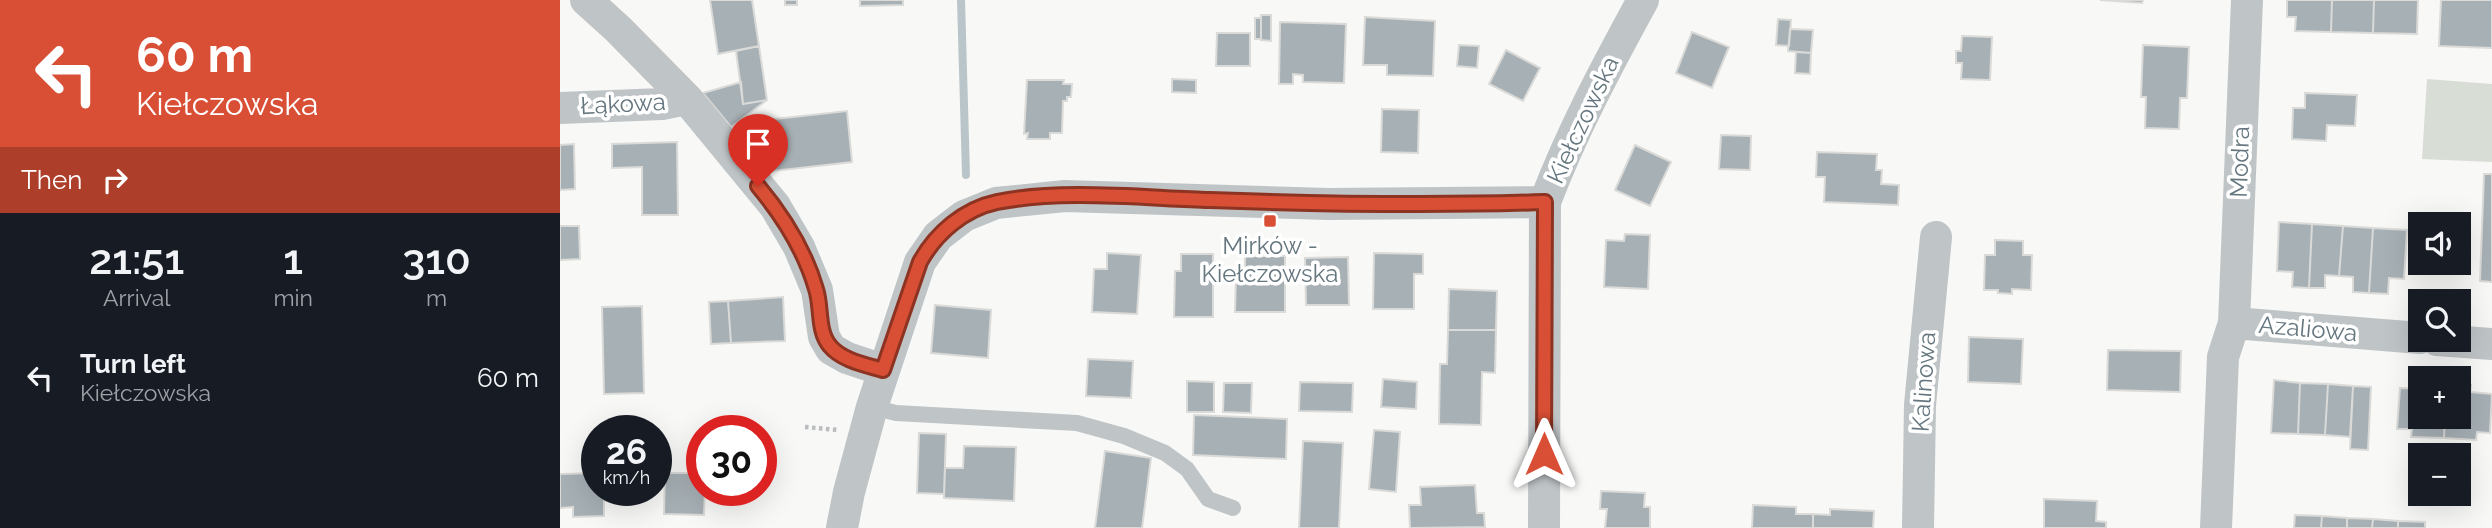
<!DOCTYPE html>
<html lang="en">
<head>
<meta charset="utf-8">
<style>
	body { margin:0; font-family:Raleway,sans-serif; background:#242831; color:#f1f3f6; height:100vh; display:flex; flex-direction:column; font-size:26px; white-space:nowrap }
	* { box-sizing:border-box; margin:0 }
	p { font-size:23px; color:#9ea1a6 }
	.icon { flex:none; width:38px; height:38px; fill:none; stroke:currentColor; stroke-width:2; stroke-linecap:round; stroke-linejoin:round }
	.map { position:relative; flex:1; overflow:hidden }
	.sheet { display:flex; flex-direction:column; background:#171b24; width:560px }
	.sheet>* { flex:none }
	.banner { background:#d94f35; color:#fff; overflow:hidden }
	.buttons { position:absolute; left:1848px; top:212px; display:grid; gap:14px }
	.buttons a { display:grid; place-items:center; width:63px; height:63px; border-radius:0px; background:#171b24; box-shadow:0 7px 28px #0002; font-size:35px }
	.speed { position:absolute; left:21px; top:415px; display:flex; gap:14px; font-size:35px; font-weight:700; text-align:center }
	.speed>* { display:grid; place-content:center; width:91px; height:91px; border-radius:50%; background:#171b24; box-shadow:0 7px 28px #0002; line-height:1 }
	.speed small { font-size:18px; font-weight:400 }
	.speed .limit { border:10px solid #d22; background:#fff; color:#111 }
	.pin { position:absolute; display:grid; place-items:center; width:60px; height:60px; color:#fff; margin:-72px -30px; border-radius:50% 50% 50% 0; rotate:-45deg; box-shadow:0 0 7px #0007 }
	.pin .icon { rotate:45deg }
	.me { position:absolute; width:77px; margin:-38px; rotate:0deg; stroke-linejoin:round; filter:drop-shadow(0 0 5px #0008) }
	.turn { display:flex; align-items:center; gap:24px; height:147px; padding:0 21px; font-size:32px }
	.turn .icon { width:91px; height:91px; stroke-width:2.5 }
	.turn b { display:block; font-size:49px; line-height:60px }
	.then { display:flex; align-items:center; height:66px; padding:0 21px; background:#0003; gap:14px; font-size:26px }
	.eta { display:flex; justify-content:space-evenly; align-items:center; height:119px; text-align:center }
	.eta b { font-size:42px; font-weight:600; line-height:49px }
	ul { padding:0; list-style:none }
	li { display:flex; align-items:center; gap:21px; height:91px; padding:0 21px }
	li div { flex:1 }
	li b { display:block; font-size:26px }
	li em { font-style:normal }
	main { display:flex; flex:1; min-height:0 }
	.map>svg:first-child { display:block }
	.green { fill:#d8ddd5 }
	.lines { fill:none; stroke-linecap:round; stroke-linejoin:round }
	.stream { stroke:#b9c5c9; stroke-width:8 }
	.building { fill:#a7b0b5; stroke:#dadad8; stroke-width:2 }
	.path { stroke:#babdbf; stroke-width:4.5; stroke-dasharray:3.5 3.5; stroke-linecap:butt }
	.lane { stroke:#bfc4c7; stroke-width:16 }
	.street { stroke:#bfc4c7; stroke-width:32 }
	.route-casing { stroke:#8d3322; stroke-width:18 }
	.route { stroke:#d94f35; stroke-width:12 }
	.poi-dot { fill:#d94f35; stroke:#fff; stroke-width:2.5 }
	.labels { text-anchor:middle; stroke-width:7; stroke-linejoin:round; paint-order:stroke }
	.street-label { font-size:24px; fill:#65767f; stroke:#fff }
	.poi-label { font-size:24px; fill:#65767f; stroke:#fff }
</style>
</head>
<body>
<main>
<section class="sheet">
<div class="banner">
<div class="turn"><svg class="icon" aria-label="left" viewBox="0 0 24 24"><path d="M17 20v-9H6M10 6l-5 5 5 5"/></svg><div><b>60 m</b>Kiełczowska</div></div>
<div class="then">Then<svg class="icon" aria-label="right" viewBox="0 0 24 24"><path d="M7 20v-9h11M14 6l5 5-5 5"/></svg></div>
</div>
<div class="eta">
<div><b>21:51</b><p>Arrival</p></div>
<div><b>1</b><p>min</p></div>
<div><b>310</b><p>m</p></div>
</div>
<ul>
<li><svg class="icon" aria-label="left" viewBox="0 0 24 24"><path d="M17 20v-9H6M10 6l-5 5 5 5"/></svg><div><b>Turn left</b><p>Kiełczowska</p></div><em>60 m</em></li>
</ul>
</section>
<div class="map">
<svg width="1932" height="528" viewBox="0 0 1932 528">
	<rect width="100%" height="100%" fill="#f8f8f6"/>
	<path class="green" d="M1867,79L1932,84V162L1862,159Z"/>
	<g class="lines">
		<path class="stream" d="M401,0L406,175"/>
	</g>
	<path class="building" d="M150,0H192L199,46L158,54Z
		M225,0H237V5H225Z
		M300,0H343V5L300,6Z
		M1540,0H1583L1582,3Z
		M1727,0H1772L1771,32L1735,31L1736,17H1727Z
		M1772,0H1814L1813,33L1771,32Z
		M1814,0H1858L1857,34L1813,33Z
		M1881,0H1932V48L1879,46Z
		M701,15H711V41L701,40Z
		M805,17L875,21L873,76L827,75V65H803Z
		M695,18H701V39H695Z
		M1218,19L1231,20L1229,46L1216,45Z
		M720,22L786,24L784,83L743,82V75L733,74V84H719Z
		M1230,29L1253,30L1251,53L1228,51Z
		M1132,32L1169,47L1152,88L1116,73Z
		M657,33H690V66H656Z
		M1402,36L1432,37L1430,80L1401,79L1402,63H1396V51H1401Z
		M899,45L919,46L917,68L897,66Z
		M1583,45L1629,47L1627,98H1620L1619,129L1585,128L1586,97H1581Z
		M199,46L207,100L183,104L176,51Z
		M946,50L980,68L963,101L929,84Z
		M1236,52L1251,53L1250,74L1235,73Z
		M612,79L636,80V93L612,92Z
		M467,80H504L503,84H512L511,97H507V101H503L502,133H490V139H467L468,133L464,134Z
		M181,82L183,104L207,100L171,127L143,93Z
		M1745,93L1797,95L1795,126L1767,125L1766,141L1732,139L1733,108H1745Z
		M822,109L859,110L858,153L821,152Z
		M287,111L292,162L213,171L206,120Z
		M1161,135L1191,136L1190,170L1159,169Z
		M117,142L118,215H82V167L52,168V144Z
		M14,144L15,189L0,190V145Z
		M1075,145L1111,162L1090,206L1055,190Z
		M1257,152L1317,154L1316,170H1322L1321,184L1339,185L1338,205L1264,202L1265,177H1256Z
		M1924,174H1932V282L1920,281Z
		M1719,222L1752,224L1749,288L1732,287L1733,272L1717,271Z
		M1752,224L1783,226L1779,276L1765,275V288H1749Z
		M0,226H19L20,259L0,260Z
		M1783,226L1813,228L1809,293L1793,292V277L1779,276Z
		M1813,228L1847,230L1844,279L1829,278L1828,294L1809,293Z
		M1065,234L1090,235L1088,289L1044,287L1046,240L1064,241Z
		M1435,240L1463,241V255H1472L1471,290L1452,289V294L1438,293V290H1424L1425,255H1435Z
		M547,253L581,255L577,314L532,312L534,269H547Z
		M814,253L863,254V274H854V309H813Z
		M621,254H653V317H614L615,271H621Z
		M685,256H725V312H675L676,276H685Z
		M788,257L789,305H746L745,258Z
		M889,289L937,291L936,330H888Z
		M223,297L225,341L171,343L168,301Z
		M168,301L171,343L151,344L149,302Z
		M375,305L431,310L428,358L371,353Z
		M82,306L84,393L44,394L42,307Z
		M888,330H936L935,373L922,372L921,425L879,424L880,364H887Z
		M1409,337L1463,339L1461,384L1408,382Z
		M1548,350L1621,351L1620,392L1547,390Z
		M528,359L573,361L571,398L526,396Z
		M823,379L857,382L856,409L821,407Z
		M1714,380L1740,383L1738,434L1711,433Z
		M627,381L654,382V412H627Z
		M740,382L793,383L792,412L739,411Z
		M664,383H692L691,413L663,412Z
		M1740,383L1768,384L1765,435L1738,434Z
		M1768,384L1793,386L1790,437L1765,435Z
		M1899,384L1911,385L1910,392L1932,394L1930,433L1917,432L1916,440L1884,438L1885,416H1899Z
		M1793,386L1811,387L1808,450L1790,449Z
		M1840,388L1860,389V416H1885L1884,438L1851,437L1852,429H1837Z
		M634,415L727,419L726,459L633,455Z
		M814,430L840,432L836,492L809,489Z
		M359,433L386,434L384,494L357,493Z
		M743,441L783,443L779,528H739Z
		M404,446L456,447L454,501L384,498L385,468H403Z
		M545,451L591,458L582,528H535Z
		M37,473V490H44V516L13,517V507L0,508V474Z
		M105,473H142V490H145L144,515L104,514Z
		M915,485L917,513H924L925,527L850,528L849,505H861L860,487Z
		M1041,491L1085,493L1084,507H1090V528H1045L1047,509H1040Z
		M1484,499L1537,501L1536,521L1546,522V528H1484Z
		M1193,505L1236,507V514H1253V528H1192Z
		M1270,509L1314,511L1313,528H1253V514L1270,515Z
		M1735,515L1762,516L1761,528H1734Z
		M1762,516L1787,518V528H1761Z
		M1787,518L1813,519L1812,528H1787Z
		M1813,519L1838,521V528H1812Z
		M1838,521L1865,522V528H1838Z"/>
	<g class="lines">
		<path class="path" d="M245,427L278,430"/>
		<path class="lane" d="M312,407L336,413L517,423L564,436L605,453L627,469L648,499L673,508"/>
		<path class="street" d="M26,0L58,29L127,99L215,206L239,247L257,290L264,337L271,349L287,358L323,370
			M0,108L102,104L127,99
			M1674,323L1687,0
			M1877,340L1932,344
			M282,528L289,492L312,407L360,262L378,236L404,216L436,203L505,196L768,204L985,202
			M984,528L985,202C1012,131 1047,66 1083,0
			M1358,528L1360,405L1376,237
			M1656,528L1663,357L1674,323L1860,338"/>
	</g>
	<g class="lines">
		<defs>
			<path id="route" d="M198,186C223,216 245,251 256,289C262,307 257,331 270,346C281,360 306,365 323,370L360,262C376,233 404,209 437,202C501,189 584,198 650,200C762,204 873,206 985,202L984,454"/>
		</defs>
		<use href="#route" class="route-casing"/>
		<use href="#route" class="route"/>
	</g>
	<rect class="poi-dot" x="703" y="214" width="14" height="14" rx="3.5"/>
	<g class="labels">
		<g class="street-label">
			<text transform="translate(63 104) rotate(-3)" y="8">Łąkowa</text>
			<text transform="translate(1023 120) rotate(-65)" y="8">Kiełczowska</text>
			<text transform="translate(1680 162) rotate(-88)" y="8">Modra</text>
			<text transform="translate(1748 329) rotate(5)" y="8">Azaliowa</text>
			<text transform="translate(1364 382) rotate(-86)" y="8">Kalinowa</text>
		</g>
		<g class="poi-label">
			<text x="710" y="254">Mirków -<tspan x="710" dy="28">Kiełczowska</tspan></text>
		</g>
	</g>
</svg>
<div class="buttons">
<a><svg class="icon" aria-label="sound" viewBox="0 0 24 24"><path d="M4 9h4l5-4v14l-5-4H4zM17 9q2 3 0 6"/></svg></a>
<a><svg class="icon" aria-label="search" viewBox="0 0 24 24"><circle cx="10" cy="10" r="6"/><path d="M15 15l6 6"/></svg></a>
<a>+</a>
<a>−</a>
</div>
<div class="speed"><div>26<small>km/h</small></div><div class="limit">30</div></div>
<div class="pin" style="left:198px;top:186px;background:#d93025"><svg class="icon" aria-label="arrive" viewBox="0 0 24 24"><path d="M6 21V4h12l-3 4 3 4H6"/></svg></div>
<svg class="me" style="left:984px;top:454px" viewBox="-20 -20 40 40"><path d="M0-17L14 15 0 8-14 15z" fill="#d94f35" stroke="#fff" stroke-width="4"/></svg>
</div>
</main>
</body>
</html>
